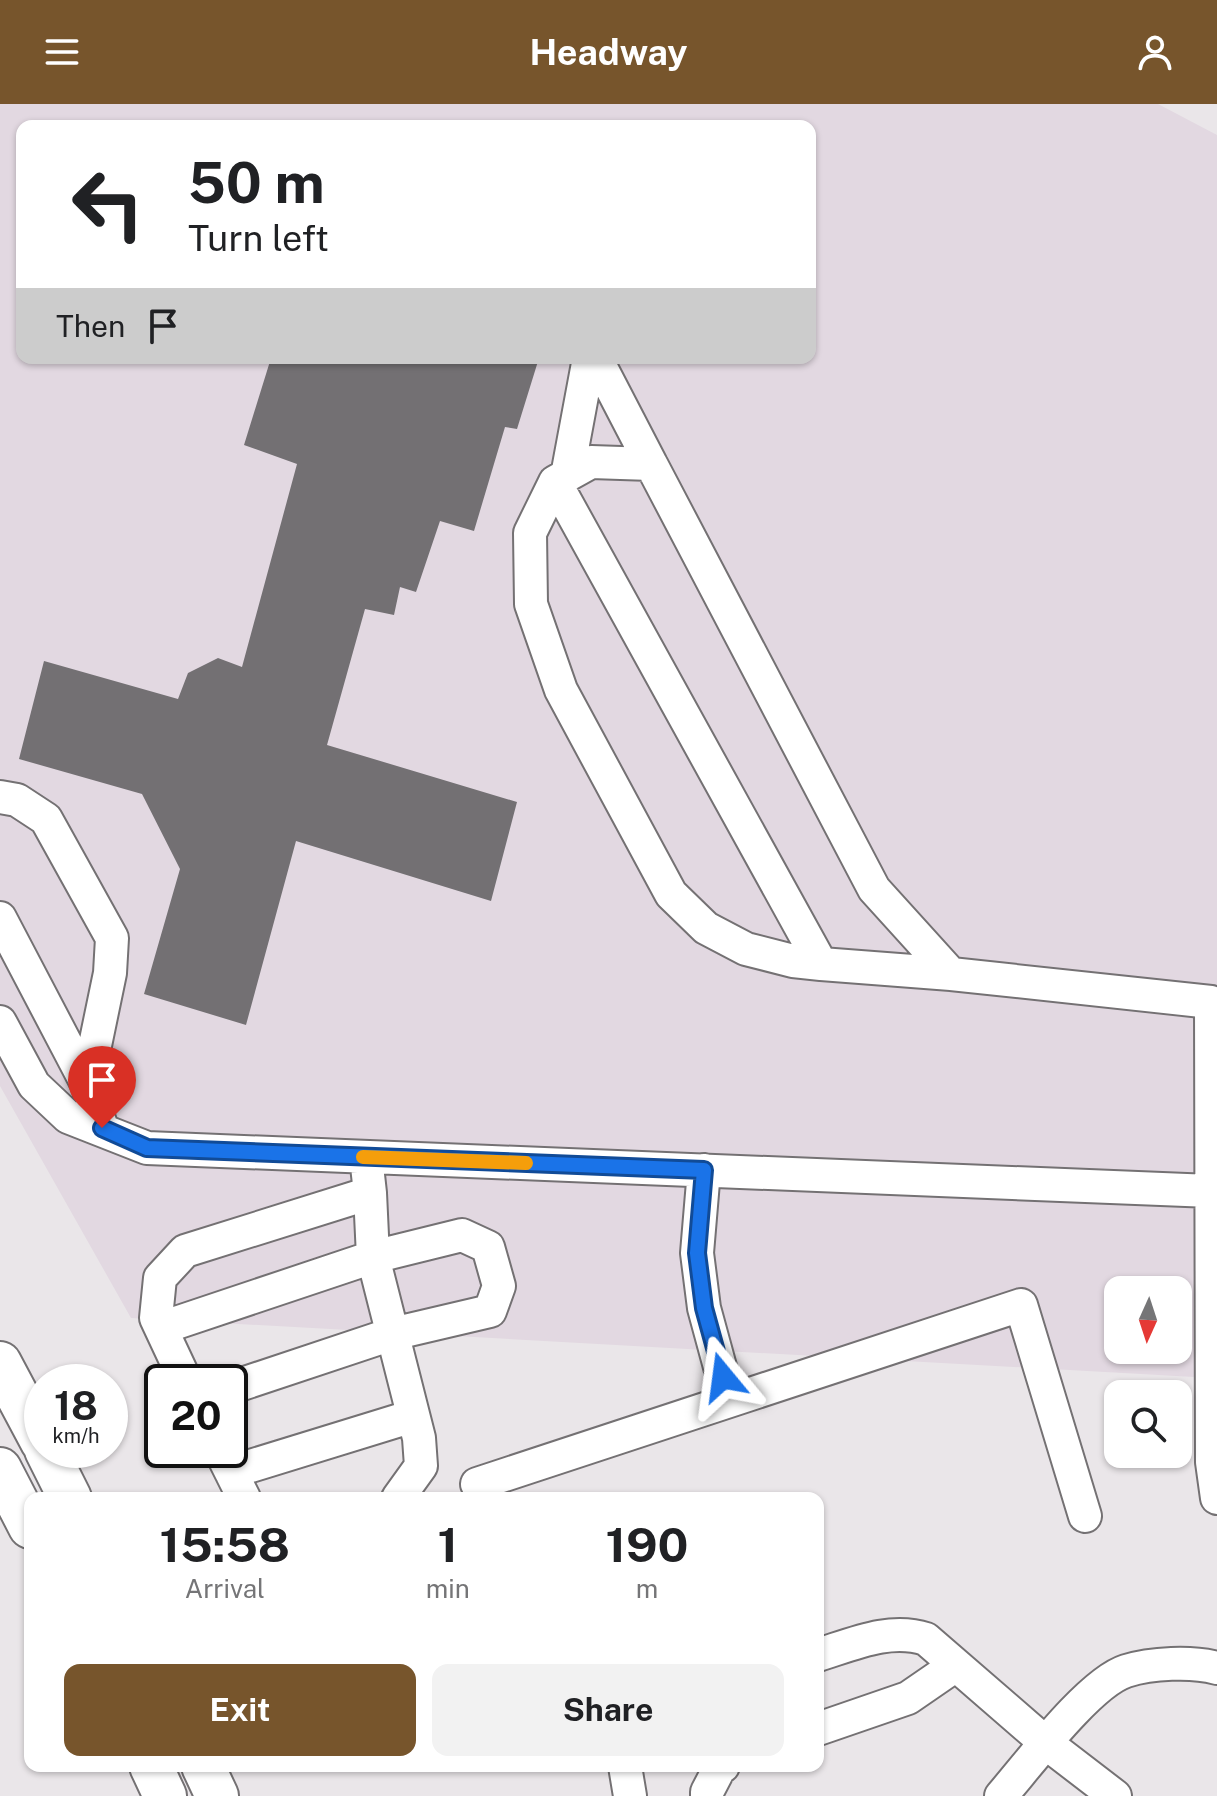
<!DOCTYPE html>
<html lang="en">
<head>
<meta charset="utf-8">
<style>
	body { margin:0; font-family:"Public Sans",sans-serif; background:#f2f2f2; color:#202124; height:100vh; display:flex; flex-direction:column; font-size:30px; white-space:nowrap }
	* { box-sizing:border-box; margin:0 }
	p { font-size:26px; color:#757577 }
	.icon { flex:none; width:44px; height:44px; fill:none; stroke:currentColor; stroke-width:2; stroke-linecap:round; stroke-linejoin:round }
	.map { position:relative; flex:1; overflow:hidden }
	.side { position:absolute; left:24px; top:1388px; width:800px; height:280px; display:flex; flex-direction:column; background:#fff; border-radius:16px; box-shadow:0 2px 6px #0004 }
	.side>* { flex:none }
	.hud { position:absolute; left:16px; top:16px; width:800px; height:244px; border-radius:16px; box-shadow:0 2px 6px #0004; background:#fff; color:#202124; overflow:hidden }
	.needle { width:52px; rotate:183deg }
	.controls { position:absolute; left:1104px; top:1172px; display:grid; gap:16px }
	.controls a { display:grid; place-items:center; width:88px; height:88px; border-radius:16px; background:#fff; box-shadow:0 2px 6px #0004; font-size:40px }
	.speed { position:absolute; left:24px; top:1260px; display:flex; gap:16px; font-size:40px; font-weight:700; text-align:center }
	.speed>* { display:grid; place-content:center; width:104px; height:104px; border-radius:50%; background:#fff; box-shadow:0 2px 6px #0004; line-height:1 }
	.speed small { font-size:20px; font-weight:400 }
	.speed .limit { border:4px solid #111; border-radius:12px; background:#fff; color:#111 }
	.pin { position:absolute; display:grid; place-items:center; width:68px; height:68px; color:#fff; margin:-82px -34px; border-radius:50% 50% 50% 0; rotate:-45deg; box-shadow:0 0 8px #0007 }
	.pin .icon { rotate:45deg }
	.me { position:absolute; width:88px; margin:-44px; rotate:344deg; stroke-linejoin:round; filter:drop-shadow(0 0 6px #0008) }
	.turn { display:flex; align-items:center; gap:28px; height:168px; padding:0 40px; font-size:36px }
	.turn .icon { width:104px; height:104px; stroke-width:2.5 }
	.turn b { display:block; font-size:56px; line-height:68px }
	.then { display:flex; align-items:center; height:76px; padding:0 40px; background:#0003; gap:16px; font-size:30px }
	.eta { display:flex; justify-content:space-evenly; align-items:center; height:136px; text-align:center }
	.eta b { font-size:48px; font-weight:700; line-height:56px }
	.action { display:flex; gap:16px; margin-top:auto; padding:16px 40px }
	.action a { flex:1; height:92px; border-radius:16px; background:#77552c; color:#fff; font-size:32px; font-weight:700; line-height:92px; text-align:center }
	.action a+a { background:#f2f2f2; color:#202124 }
	header { display:flex; justify-content:space-between; align-items:center; height:104px; padding:0 40px; background:#77552c; color:#fff; font-size:36px; font-weight:700 }
	.map>svg:first-child { display:block }
	.built { fill:#e2d8e1; fill-rule:evenodd }
	.building { fill:#737073 }
	.lines { fill:none; stroke-linecap:round; stroke-linejoin:round }
	.minor-casing { stroke:#747173; stroke-width:36 }
	.major-casing { stroke:#747173; stroke-width:46 }
	.minor { stroke:#fff; stroke-width:32 }
	.major { stroke:#fff; stroke-width:42 }
	.route-casing { stroke:#114b97; stroke-width:20 }
	.route { stroke:#1a73e8; stroke-width:14 }
	.slow { stroke:#f59e0b; stroke-width:14 }
</style>
</head>
<body>
<header><svg class="icon" aria-label="menu" viewBox="0 0 24 24"><path d="M4 6h16M4 12h16M4 18h16"/></svg>Headway<svg class="icon" aria-label="person" viewBox="0 0 24 24"><circle cx="12" cy="8" r="4"/><path d="M4 21q1-7 8-7t8 7"/></svg></header>
<div class="map">
<svg width="1217" height="1692" viewBox="0 0 1217 1692">
	<rect width="100%" height="100%" fill="#eae6e9"/>
	<path class="built" d="M0,0H1158L1217,31V1271L1212,1274L131,1214L0,982ZM22,22H810V254H22ZM1118,1186H1178V1246H1118Z"/>
	<path class="building" d="M271,254H539L517,325L505,323L474,427L440,417L416,488L400,483L394,511L365,505L327,641L517,698L491,797L296,737L246,921L144,890L180,765L142,690L19,655L44,557L178,595L188,569L218,554L242,563L297,360L244,341Z"/>
	<g class="lines">
		<defs>
			<path id="minor" d="M596,254L651,360
				M567,372L589,254
				M555,378L821,860
				M0,693L17,696L46,715L112,834L110,869L87,980L102,1024
				M0,814L87,980
				M951,870L874,785L651,360L591,358L555,378L530,429L531,500L561,586L671,790L706,824L746,845L793,857L821,860L951,870L1211,898L1212,1358L1217,1394
				M0,918L34,981L68,1013L147,1044L1211,1087
				M366,1053L370,1089L373,1153L419,1334L421,1362L398,1394
				M704,1066L697,1149L704,1204L729,1296
				M161,1224L373,1153L462,1131L488,1143L499,1182L490,1207L392,1230L230,1284
				M186,1278L156,1214L160,1174L185,1147L370,1089
				M220,1346L244,1394
				M231,1368L413,1312
				M477,1380L1021,1201L1085,1412
				M818,1551C853,1540 890,1523 926,1535L1046,1639L1115,1692
				M818,1625L908,1594L956,1561
				M625,1662L630,1692
				M707,1692V1688L719,1665L723,1662
				M1001,1692C1028,1661 1089,1579 1126,1567C1151,1559 1192,1557 1217,1564"/>
			<path id="major" d="M0,1259L42,1338
				M46,1346L70,1394
				M0,1365L30,1423
				M151,1662L165,1692
				M203,1662L217,1692"/>
		</defs>
		<use href="#minor" class="minor-casing"/>
		<use href="#major" class="major-casing"/>
		<use href="#minor" class="minor"/>
		<use href="#major" class="major"/>
	</g>
	<g class="lines">
		<defs>
			<path id="route" d="M102,1024L147,1044L704,1066L697,1149L704,1204L723,1273"/>
		</defs>
		<use href="#route" class="route-casing"/>
		<use href="#route" class="route"/>
		<path class="slow" d="M363,1053L526,1059"/>
	</g>
</svg>
<div class="controls">
<a><svg class="needle" viewBox="-14 -14 28 28"><path d="M0-13l5 13h-10z" fill="#e53935"/><path d="M0 13l5-13h-10z" fill="#757577"/></svg></a>
<a><svg class="icon" aria-label="search" viewBox="0 0 24 24"><circle cx="10" cy="10" r="6"/><path d="M15 15l6 6"/></svg></a>
</div>
<div class="speed"><div>18<small>km/h</small></div><div class="limit">20</div></div>
<div class="pin" style="left:102px;top:1024px;background:#d93025"><svg class="icon" aria-label="arrive" viewBox="0 0 24 24"><path d="M6 21V4h12l-3 4 3 4H6"/></svg></div>
<svg class="me" style="left:723px;top:1273px" viewBox="-20 -20 40 40"><path d="M0-17L14 15 0 8-14 15z" fill="#1a73e8" stroke="#fff" stroke-width="4"/></svg>
<div class="hud">
<div class="turn"><svg class="icon" aria-label="left" viewBox="0 0 24 24"><path d="M17 20v-9H6M10 6l-5 5 5 5"/></svg><div><b>50 m</b>Turn left</div></div>
<div class="then">Then<svg class="icon" aria-label="arrive" viewBox="0 0 24 24"><path d="M6 21V4h12l-3 4 3 4H6"/></svg></div>
</div>
<section class="side">
<div class="eta">
<div><b>15:58</b><p>Arrival</p></div>
<div><b>1</b><p>min</p></div>
<div><b>190</b><p>m</p></div>
</div>
<div class="action"><a>Exit</a><a>Share</a></div>
</section>
</div>
</body>
</html>
